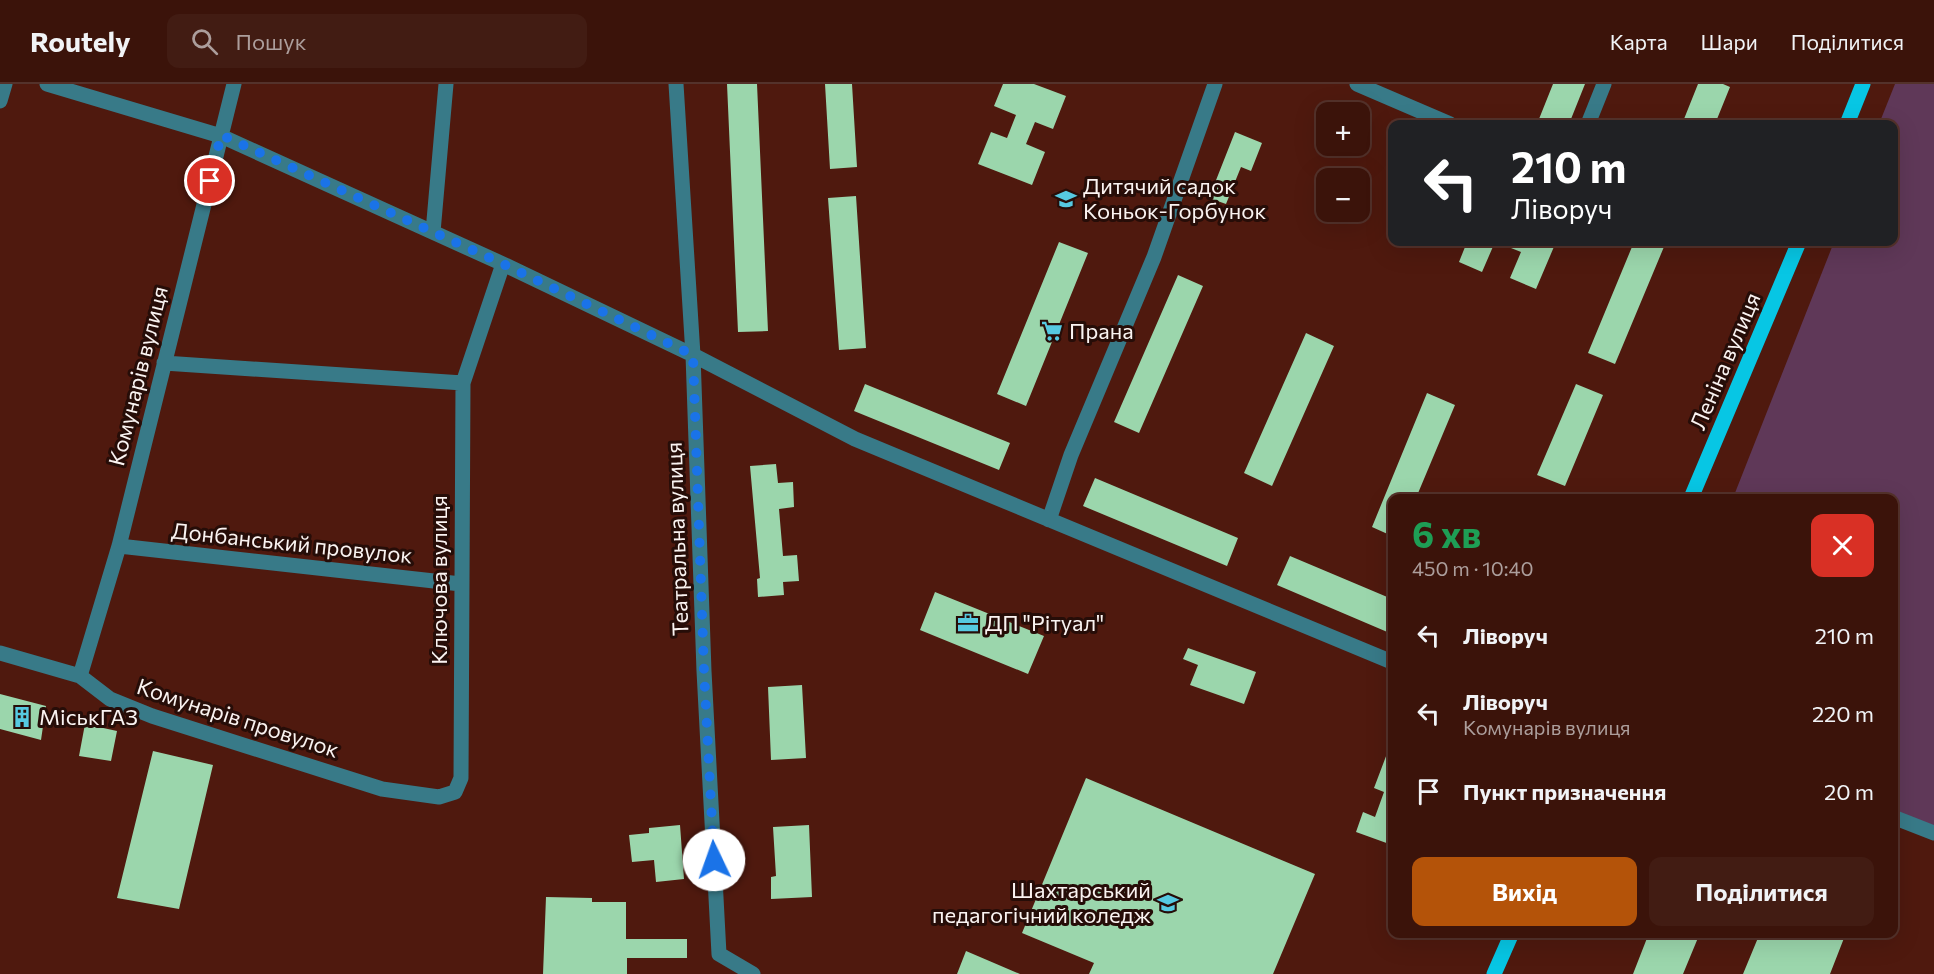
<!DOCTYPE html>
<html lang="uk">
<head>
<meta charset="utf-8">
<style>
	body { margin:0; font-family:Commissioner,sans-serif; background:#421c13; color:#f1f3f6; height:100vh; display:flex; flex-direction:column; font-size:22px; white-space:nowrap }
	* { box-sizing:border-box; margin:0 }
	p { font-size:20px; color:#ac9e9c }
	.icon { flex:none; width:33px; height:33px; fill:none; stroke:currentColor; stroke-width:2; stroke-linecap:round; stroke-linejoin:round }
	.map { position:relative; flex:1; overflow:hidden }
	.details { position:absolute; left:1388px; top:410px; width:510px; height:444px; display:flex; flex-direction:column; background:#3b130a; border-radius:12px; box-shadow:0 6px 24px #0002,0 0 0 2px #54322b }
	.details>* { flex:none }
	.banner { position:absolute; left:1388px; top:36px; width:510px; height:126px; border-radius:12px; box-shadow:0 6px 24px #0002,0 0 0 2px #54322b; background:#202124; color:#fff; overflow:hidden }
	.controls { position:absolute; left:1316px; top:18px; display:grid; gap:12px }
	.controls a { display:grid; place-items:center; width:54px; height:54px; border-radius:12px; background:#3b130a; box-shadow:0 6px 24px #0002,0 0 0 2px #54322b; font-size:30px }
	.pin { position:absolute; display:grid; place-items:center; width:51px; height:51px; color:#fff; margin:-26px; border:3px solid #fff; border-radius:50%; box-shadow:0 2px 6px #0007 }
	.me { position:absolute; width:66px; margin:-33px; rotate:357deg; stroke-linejoin:round; filter:drop-shadow(0 0 4px #0008) }
	.turn { display:flex; align-items:center; gap:21px; height:126px; padding:0 24px; font-size:27px }
	.turn .icon { width:78px; height:78px; stroke-width:2.5 }
	.turn b { display:block; font-size:42px; line-height:51px }
	.round { display:grid; place-items:center; flex:none; width:63px; height:63px; border-radius:12px; background:#421c13 }
	.head { display:flex; align-items:center; justify-content:space-between; height:102px; padding:0 24px }
	h1 { font-size:36px; font-weight:700; line-height:45px; color:#1e9e55 }
	.action { display:flex; gap:12px; margin-top:auto; padding:12px 24px }
	.action a { flex:1; height:69px; border-radius:12px; background:#b45309; color:#fff; font-size:24px; font-weight:700; line-height:69px; text-align:center }
	.action a+a { background:#421c13; color:#f1f3f6 }
	ul { padding:0; list-style:none }
	li { display:flex; align-items:center; gap:18px; height:78px; padding:0 24px }
	li div { flex:1 }
	li b { display:block; font-size:22px }
	li em { font-style:normal }
	header { display:flex; align-items:center; gap:36px; box-sizing:border-box; height:84px; padding:0 30px; background:#3b130a; border-bottom:2px solid #54322b }
	header strong { font-size:28px }
	nav { display:flex; gap:33px; margin-inline-start:auto; font-size:21px }
	.search { width:420px; height:54px; background:#421c13; display:flex; align-items:center; gap:15px; box-sizing:border-box; padding:0 21px; border-radius:12px; color:#ac9e9c; font-size:22px }
	.map>svg:first-child { display:block }
	.green { fill:#5f3858 }
	.building { fill:#9bd6ac }
	.lines { fill:none; stroke-linecap:round; stroke-linejoin:round }
	.minor { stroke:#387a88; stroke-width:15 }
	.major { stroke:#07c6e4; stroke-width:15 }
	.route { stroke:#1a73e8; stroke-width:10; stroke-dasharray:0 18 }
	.labels { text-anchor:middle; stroke-width:6; stroke-linejoin:round; paint-order:stroke }
	.poi-label { font-size:22px; fill:#faf3f1; stroke:#260d08; text-anchor:start }
	.street-label { font-size:22px; fill:#faf3f1; stroke:#260d08 }
</style>
</head>
<body>
<header>
<strong>Routely</strong>
<div class="search"><svg class="icon" aria-label="search" viewBox="0 0 24 24"><circle cx="10" cy="10" r="6"/><path d="M15 15l6 6"/></svg>Пошук</div>
<nav><a>Карта</a><a>Шари</a><a>Поділитися</a></nav>
</header>
<div class="map">
<svg width="1934" height="890" viewBox="0 0 1934 890">
	<rect width="100%" height="100%" fill="#4f190e"/>
	<path class="green" d="M1895,0H1934V751L1893,735V414H1733L1834,158H1893V40H1879Z"/>
	<path class="building" d="M727,0H757L768,247L738,248Z
		M825,0H852L857,83L830,85Z
		M1003,0H1034L1066,12L1053,45L1035,38L1026,60L1045,68L1032,101L978,80L991,48L1007,54L1016,31L994,22Z
		M1553,0H1585L1569,40H1537Z
		M1698,0H1723L1730,3L1715,40H1682Z
		M1235,48L1262,59L1251,87L1241,83L1226,120L1209,114Z
		M856,112L866,264L839,266L828,114Z
		M1059,158L1088,169L1026,322L997,310Z
		M1467,158H1495L1482,188L1459,178Z
		M1496,158H1556L1536,205L1510,194L1521,168Z
		M1634,158H1666L1615,280L1588,269Z
		M1178,191L1203,202L1139,349L1114,338Z
		M1306,249L1334,262L1272,402L1244,389Z
		M865,300L1010,359L999,386L854,327Z
		M1576,300L1603,311L1565,402L1537,391Z
		M1427,309L1455,321L1416,414H1392V452L1372,443Z
		M776,380L778,399L793,398L794,423L779,425L783,472L797,471L799,497L783,498L784,511L758,513L757,495L760,494L750,382Z
		M1095,394L1238,454L1227,482L1083,422Z
		M1290,472L1392,515V550L1277,501Z
		M935,508L1044,552L1028,590L920,546Z
		M1188,564L1256,588L1244,620L1190,601L1198,581L1183,575Z
		M802,601L806,674L771,676L768,603Z
		M0,610L46,622L41,656L0,645Z
		M85,640L117,647L111,677L79,672Z
		M1391,659L1392,660V761L1356,748L1363,728L1375,733L1384,708L1374,704Z
		M153,667L213,681L179,825L117,814Z
		M1086,694L1315,790L1273,890H1089L1094,879L1022,849Z
		M680,741L684,795L656,798L654,776L632,778L629,751L649,749V744Z
		M809,741L812,813L771,815V793L776,792L773,743Z
		M546,813L592,814V818H626V855H687V874H627V890H543Z
		M1649,849H1700L1683,890H1633Z
		M1760,849H1846L1830,890H1743Z
		M966,867L1020,890H957Z"/>
	<g class="lines">
		<path class="minor" d="M47,0L221,52L503,180L693,271L855,355L1392,578
			M676,0L693,271L704,587L719,870L753,890
			M1357,0L1450,40
			M0,17L5,0
			M1588,40L1604,0
			M433,148L446,0
			M164,279L463,299
			M1049,436L1071,371L1154,173L1215,0
			M119,462L461,500
			M0,569L80,592L110,615L152,632L382,705L439,713L455,708L461,694L463,299L503,180
			M80,592L119,462L234,0
			M1893,733L1934,749"/>
		<path class="major" d="M1847,40L1863,0
			M1691,414L1799,158
			M1494,890L1512,849"/>
	</g>
	<g class="lines">
		<path class="route" d="M210,97L221,51L503,180L693,271L704,587L714,776"/>
	</g>
	<defs>
		<symbol id="school-bare" viewBox="-9 -9 18 18"><path d="M0-5L7-2L0 1L-7-2ZM-4 1L0 2.5L4 1V4Q0 6-4 4Z" fill="#56c9e1" stroke="#260d08" stroke-width="2.5" paint-order="stroke"/></symbol>
		<symbol id="supermarket-bare" viewBox="-9 -9 18 18"><path d="M-6-5.5h2.5l.6 2H6L4.5 2H-2.5L-4.4-4H-6ZM-1.5 3.2a1.3 1.3 0 1 0 .1 0ZM3 3.2a1.3 1.3 0 1 0 .1 0Z" fill="#56c9e1" stroke="#260d08" stroke-width="2.5" paint-order="stroke"/></symbol>
		<symbol id="office-bare" viewBox="-9 -9 18 18"><path d="M-6-3h4V-5.5h4V-3h4V5H-6ZM-1-4.5V-3h2v-1.5ZM-6 0V1H6V0Z" fill="#56c9e1" stroke="#260d08" stroke-width="2.5" paint-order="stroke"/></symbol>
		<symbol id="building-bare" viewBox="-9 -9 18 18"><path d="M-4-6H4V6H1V3H-1V6H-4ZM-2.5-4.3h1.7v1.8h-1.7ZM.8-4.3h1.7v1.8H.8ZM-2.5-1h1.7V.8h-1.7ZM.8-1h1.7V.8H.8Z" fill="#56c9e1" stroke="#260d08" stroke-width="2.5" paint-order="stroke"/></symbol>
		<symbol id="university-bare" viewBox="-9 -9 18 18"><path d="M0-5L7-2L0 1L-7-2ZM-4 1L0 2.5L4 1V4Q0 6-4 4Z" fill="#56c9e1" stroke="#260d08" stroke-width="2.5" paint-order="stroke"/></symbol>
	</defs>
	<g fill-rule="evenodd">
		<use href="#school-bare" x="1051" y="100" width="30" height="30"/>
		<use href="#supermarket-bare" x="1037" y="232" width="30" height="30"/>
		<use href="#office-bare" x="953" y="524" width="30" height="30"/>
		<use href="#building-bare" x="7" y="618" width="30" height="30"/>
		<use href="#university-bare" x="1153" y="804" width="30" height="30"/>
	</g>
	<g class="labels">
		<g class="poi-label">
			<text x="1083" y="110">Дитячий садок<tspan x="1083" dy="25">Коньок-Горбунок</tspan></text>
			<text x="1069" y="255">Прана</text>
			<text x="985" y="547">ДП "Рітуал"</text>
			<text x="39" y="641">МіськГАЗ</text>
			<text x="1151" y="814" text-anchor="end">Шахтарський<tspan x="1151" dy="25">педагогічний коледж</tspan></text>
		</g>
		<g class="street-label">
			<text transform="translate(1725 277) rotate(-67)" y="8">Леніна вулиця</text>
			<text transform="translate(138 292) rotate(-76)" y="8">Комунарів вулиця</text>
			<text transform="translate(677 455) rotate(-92)" y="8">Театральна вулиця</text>
			<text transform="translate(292 459) rotate(6)" y="8">Донбанський провулок</text>
			<text transform="translate(439 496) rotate(-90)" y="8">Ключова вулиця</text>
			<text transform="translate(238 634) rotate(18)" y="8">Комунарів провулок</text>
		</g>
	</g>
</svg>
<div class="controls">
<a>+</a>
<a>−</a>
</div>
<div class="pin" style="left:210px;top:97px;background:#d93025"><svg class="icon" aria-label="arrive" viewBox="0 0 24 24"><path d="M6 21V4h12l-3 4 3 4H6"/></svg></div>
<svg class="me" style="left:714px;top:776px" viewBox="-20 -20 40 40"><circle r="19" fill="#fff"/><path d="M0-13L10 11 0 6-10 11z" fill="#1a73e8"/></svg>
<div class="banner">
<div class="turn"><svg class="icon" aria-label="left" viewBox="0 0 24 24"><path d="M17 20v-9H6M10 6l-5 5 5 5"/></svg><div><b>210 m</b>Ліворуч</div></div>
</div>
<section class="details">
<div class="head"><div><h1>6 хв</h1><p>450 m · 10:40</p></div><a class="round" style="background:#d93025;color:#fff"><svg class="icon" aria-label="close" viewBox="0 0 24 24"><path d="M6 6l12 12M18 6L6 18"/></svg></a></div>
<ul>
<li><svg class="icon" aria-label="left" viewBox="0 0 24 24"><path d="M17 20v-9H6M10 6l-5 5 5 5"/></svg><div><b>Ліворуч</b></div><em>210 m</em></li>
<li><svg class="icon" aria-label="left" viewBox="0 0 24 24"><path d="M17 20v-9H6M10 6l-5 5 5 5"/></svg><div><b>Ліворуч</b><p>Комунарів вулиця</p></div><em>220 m</em></li>
<li><svg class="icon" aria-label="arrive" viewBox="0 0 24 24"><path d="M6 21V4h12l-3 4 3 4H6"/></svg><div><b>Пункт призначення</b></div><em>20 m</em></li>
</ul>
<div class="action"><a>Вихід</a><a>Поділитися</a></div>
</section>
</div>
</body>
</html>
